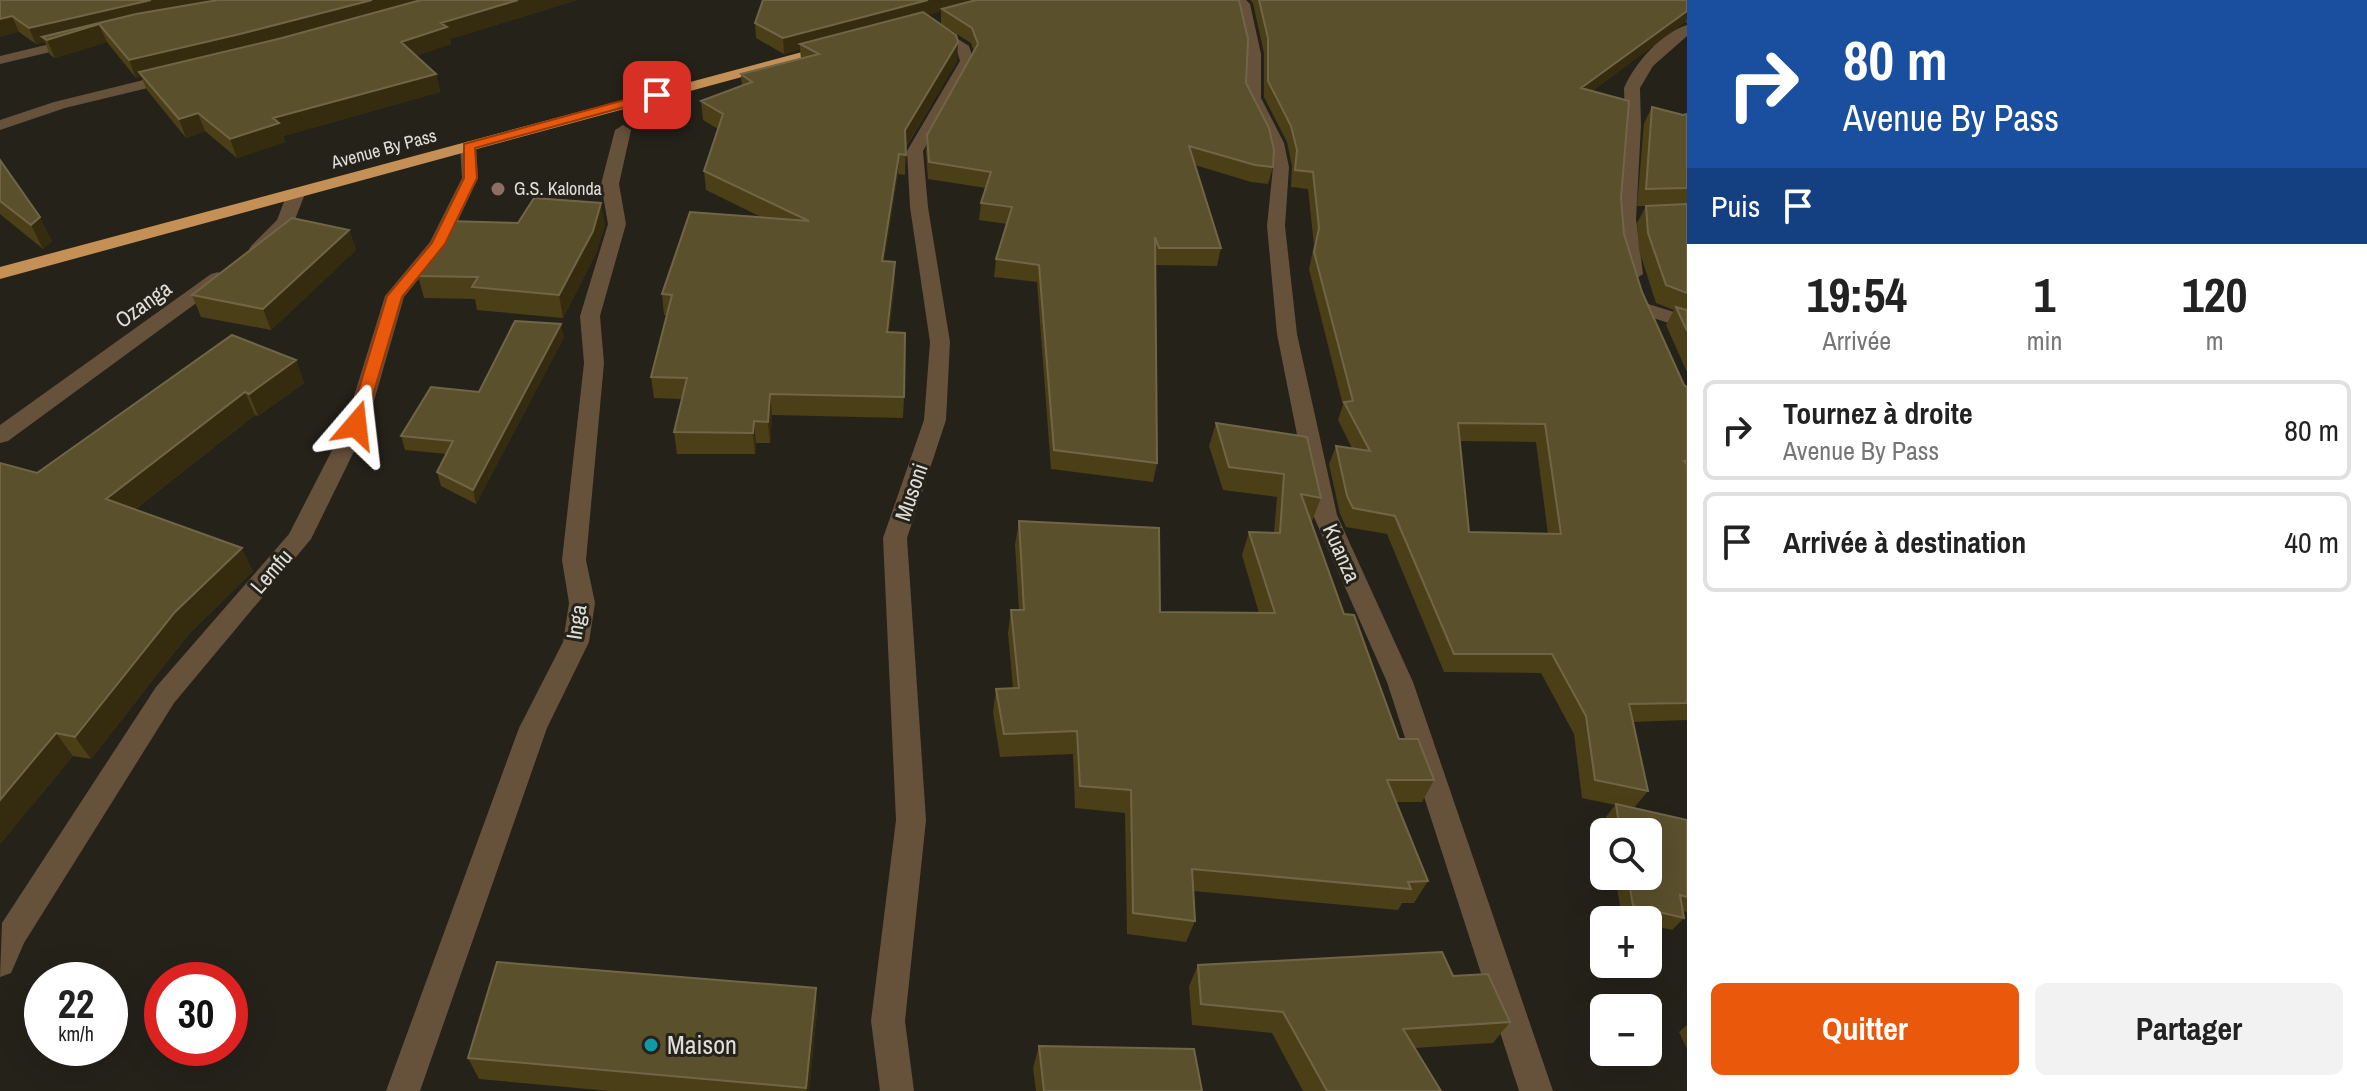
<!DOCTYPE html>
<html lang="fr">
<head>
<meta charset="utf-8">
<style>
	body { margin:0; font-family:"Archivo Narrow",sans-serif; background:#f2f2f2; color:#222; height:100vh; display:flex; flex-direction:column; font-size:30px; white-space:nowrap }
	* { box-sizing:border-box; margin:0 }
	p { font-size:26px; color:#767676 }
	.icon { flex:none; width:44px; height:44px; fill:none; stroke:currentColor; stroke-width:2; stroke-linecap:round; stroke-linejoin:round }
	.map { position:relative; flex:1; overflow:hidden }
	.drawer { display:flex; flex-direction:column; background:#fff; width:680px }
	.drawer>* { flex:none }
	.top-card { background:#1a4fa0; color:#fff; overflow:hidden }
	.controls { position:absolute; left:1590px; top:818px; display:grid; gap:16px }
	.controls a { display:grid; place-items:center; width:72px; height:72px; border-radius:12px; background:#fff; box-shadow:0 8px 32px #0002; font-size:40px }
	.speed { position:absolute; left:24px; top:962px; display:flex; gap:16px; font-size:40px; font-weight:700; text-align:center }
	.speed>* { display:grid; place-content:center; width:104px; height:104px; border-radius:50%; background:#fff; box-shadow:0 8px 32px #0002; line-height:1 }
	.speed small { font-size:20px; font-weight:400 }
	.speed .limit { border:12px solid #d22; background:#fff; color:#111 }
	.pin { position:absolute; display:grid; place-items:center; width:68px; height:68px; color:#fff; margin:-34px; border-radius:16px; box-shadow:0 4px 12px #0006 }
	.me { position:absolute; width:88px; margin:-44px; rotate:17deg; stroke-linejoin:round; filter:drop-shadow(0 0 6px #0008) }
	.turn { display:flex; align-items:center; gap:28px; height:168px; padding:0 24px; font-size:36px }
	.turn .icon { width:104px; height:104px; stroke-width:2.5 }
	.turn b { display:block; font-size:56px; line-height:68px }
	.then { display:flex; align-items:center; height:76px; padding:0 24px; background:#0003; gap:16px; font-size:30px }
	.eta { display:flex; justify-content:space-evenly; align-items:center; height:136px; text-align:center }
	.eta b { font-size:48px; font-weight:700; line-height:56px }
	.primary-button { display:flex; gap:16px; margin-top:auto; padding:16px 24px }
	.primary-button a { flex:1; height:92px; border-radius:12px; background:#ea580c; color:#fff; font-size:32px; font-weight:700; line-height:92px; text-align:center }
	.primary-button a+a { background:#f2f2f2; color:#222 }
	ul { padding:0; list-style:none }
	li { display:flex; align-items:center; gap:24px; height:100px; margin:0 16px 12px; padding:0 8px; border:4px solid #e0e0e0; border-radius:12px }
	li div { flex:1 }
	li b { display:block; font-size:30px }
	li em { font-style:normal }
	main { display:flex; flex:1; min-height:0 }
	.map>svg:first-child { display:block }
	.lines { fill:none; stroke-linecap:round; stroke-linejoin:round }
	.minor { fill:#66513a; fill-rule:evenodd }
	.highway { fill:#c59055; fill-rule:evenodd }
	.wall { fill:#4b3f18; fill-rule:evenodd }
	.shaded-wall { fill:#352c10 }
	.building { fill:#5b502c; stroke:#706647; stroke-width:2; fill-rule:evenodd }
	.route { fill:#ea580c; stroke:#983908; stroke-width:2 }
	.education-dot { fill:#8d6e63; stroke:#25221a; stroke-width:3 }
	.culture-dot { fill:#0f9aa8; stroke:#25221a; stroke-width:3 }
	.labels { text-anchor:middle; stroke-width:6; stroke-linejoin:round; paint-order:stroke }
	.far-street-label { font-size:18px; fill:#e0ded9; stroke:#25221a }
	.far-poi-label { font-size:18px; fill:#e0ded9; stroke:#25221a; text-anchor:start }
	.street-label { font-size:22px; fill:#e0ded9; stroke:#25221a }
	.near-poi-label { font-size:26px; fill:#e0ded9; stroke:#25221a; text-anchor:start }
</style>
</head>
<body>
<main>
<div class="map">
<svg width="1687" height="1091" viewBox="0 0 1687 1091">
	<rect width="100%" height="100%" fill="#25221a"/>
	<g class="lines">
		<path class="minor" d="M1230,0H1246L1250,4L1261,54V98L1284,143L1289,167L1285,226L1297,334L1337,515L1413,682L1553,1091H1519L1387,682L1313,515L1277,334L1267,226L1273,167L1268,143L1245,98L1247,54L1237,6Z
			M933,23L969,46L974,61L923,151L928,207L950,342L946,420L907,538L926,820L905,1021L914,1091H880L871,1021L896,820L883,538L924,420L930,342L910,207L907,151L960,61L957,51L926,27Z
			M1687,25V36L1653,66L1640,88L1641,125L1636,219L1643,274L1634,280L1625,274L1618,219L1625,125L1624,88C1635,63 1661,33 1687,25Z
			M79,37L84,38V44L0,64V56Z
			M176,72L181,74V80L65,108L0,130V120L54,102Z
			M623,125L631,130L619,184L626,224L600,316L604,363L586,560L595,603L589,642L547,728L420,1091H386L519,728L563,642L569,603L562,560L584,363L580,316L608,224L601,184L615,130Z
			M468,141L476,146L478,178L447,244L404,297L367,425L311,539L174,703L24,943L11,973L0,977L2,923L156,687L289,534L345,425L385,296L430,242L462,178L460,146Z
			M296,189L305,194L294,222L264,253H252L249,249L252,245L277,220L287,194Z
			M218,272L227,278L225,282L8,441L0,443V425L211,274Z
			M1645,303L1687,316V329L1638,313L1635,309L1638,305Z"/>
		<path class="highway" d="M832,44L839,48L837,51L0,279V267Z"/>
	</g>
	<path class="wall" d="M0,0H577L450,39L451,44L416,56L436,74L440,92L283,136L285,142L237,158L205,131L186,138L147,90L141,76L136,78L107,42L55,58L50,55L45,42L36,44L19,32Z
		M763,0H1239L1246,83L1273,167L1268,184L1251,182L1195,165L1221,248L1217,266L1155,265L1157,463L1153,482L1051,469L1037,282L994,277L996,259L1007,224L979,220L981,203L986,188L928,179L926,152L927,135L974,52L971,43L941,24V11L927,15L958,42L957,61L906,147L905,175L898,174L884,261L895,282L889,332L904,397L903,418L772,415L770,443H756L755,454H677L674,432L682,399L654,398L651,377L667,315H664L662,294L761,217L706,190L704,171L718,129L703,120L701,101L742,86L741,74L801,59L800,49L784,54L756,38L755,23Z
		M1250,0H1687V23L1685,22L1592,91L1621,198L1624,234L1642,292L1684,385L1687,387V720L1632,722L1648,791L1634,808L1687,820V912L1682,911L1684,918L1672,930L1648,924V920H1630L1622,918L1615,876H1648V832H1608L1606,817L1615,805L1582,798L1574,734L1541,673L1444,672L1387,534L1346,527L1340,514L1329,464L1336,446L1352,448L1338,420L1343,405L1309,269L1314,245L1308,189L1291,187L1292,166L1287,142L1264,97V53L1253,3ZM1460,441L1536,442L1548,534L1469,532Z
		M1652,107L1683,115L1687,114V372L1666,325L1674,310L1656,303L1639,250L1637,223L1646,206H1637L1644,123Z
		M0,160L52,241L43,249L0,214Z
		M605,225L596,253L563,318L477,310L475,299L424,298L418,276Z
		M349,230L356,250L271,330L201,317L192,295Z
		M564,337L476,504L441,486L437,472L447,454L405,450L401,436L479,392Z
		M296,360L304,383L258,416L255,415L134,510L253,571L188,635L91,759L73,756L0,844L37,473Z
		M1216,423L1321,498L1312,521L1310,520L1344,614L1399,739L1434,780L1422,802H1396L1428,881L1414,903H1402L1398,910L1193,891L1195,921L1186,942L1127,934L1125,813L1075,808L1073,754L1000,757L993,712L996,689L1013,688L1008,633L1011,610H1019L1015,545L1019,521L1160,612L1259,613L1242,555L1249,532L1274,533L1277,497L1223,490L1209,446Z
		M1198,965L1453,976L1510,1022L1493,1043L1414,1048L1441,1091H1303L1272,1033L1192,1025L1189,986Z
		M817,1010L809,1091H610L479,1079L468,1058Z
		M1687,1025V1049L1679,1032Z
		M1039,1046L1202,1091H1036L1033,1068Z"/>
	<path class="shaded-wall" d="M151,0H226L99,24L107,42L55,58L47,40L42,37L45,42L36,44L29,28Z
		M372,0H440L139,72L141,76L136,78L129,60Z
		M518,0H577L450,39L451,44L405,60L401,42L441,23Z
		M928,0H983L942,9L941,11L806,48L800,44V49L784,54L783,38Z
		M1687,11V19L1685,22L1574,104L1581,88Z
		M12,16L19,32L0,37V19Z
		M958,42L957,61L904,149L905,130Z
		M436,74L440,92L283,136L285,142L237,158L230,139L273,118Z
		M198,113L205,131L186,138L179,119Z
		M899,154L898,174L881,282L882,261Z
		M601,203L605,225L596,253L563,318L559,295Z
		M40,217L52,241L43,249L31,225Z
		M349,230L356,250L271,330L263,309Z
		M895,262V282L886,353L887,332Z
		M561,324L564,337L476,504L473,490Z
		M296,360L304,383L258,416L249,394Z
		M245,392L255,415L118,522L106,499Z
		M770,394L772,415L770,443L768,422Z
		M754,421L756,443L755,454L753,433Z
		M242,548L253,571L188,635L91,759L75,737L175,612Z
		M56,733L73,756L0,844V800Z
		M816,988L817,1010L809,1091H806Z"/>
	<path class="building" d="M0,0H151L29,28L12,16L0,19Z
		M218,0H372L240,34L129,60L99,24L47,40L42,37L136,14Z
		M421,0H518L441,23L447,27L401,42L436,74L273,118L279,123L230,139L198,113L179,119L139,72L282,38Z
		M763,0H928L783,38L755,23Z
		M976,0H1239L1248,39L1246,83L1269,128L1274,150L1273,167L1255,165L1189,146L1221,248H1159L1155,237L1157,463L1054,450L1039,265L996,259L1012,207L981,203L991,172L929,162L927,135L978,44L972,28L942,9Z
		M1259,0H1687V11L1581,88L1629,101L1621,198L1624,234L1642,292L1684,385L1687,387V461H1684L1687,465V703L1629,704L1648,791L1595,780L1586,716L1552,654H1454L1395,516L1353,508L1347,496L1336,446L1370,451L1344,402L1353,401L1314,252L1319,228L1313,172L1295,170L1297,150L1291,126L1268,81V38ZM1458,423L1545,424L1561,534L1469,532Z
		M923,12L956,35L958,42L905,130L906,155L899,154L882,261L895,262L887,332L905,333L904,397L770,394L768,422L754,421L753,433L674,432L687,378L651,377L672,295L662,294L690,212L809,221L704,171L723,114L701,101L752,82L741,74L819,54L800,44Z
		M1652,107L1683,115L1687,114V188L1646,189Z
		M0,160L40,217L31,225L0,201Z
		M534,198L601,203L593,231L559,295L472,287L478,277L418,276L447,221L518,223Z
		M1687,204V293L1666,285L1648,233L1646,206Z
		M292,218L349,230L263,309L192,295Z
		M1676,307L1687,310V331Z
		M515,321L561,324L473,490L437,472L453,441L401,436L431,387L479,392Z
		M232,335L296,360L249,394L245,392L106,499L242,548L175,612L75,737L56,733L0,800V463L37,473Z
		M1216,423L1307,437L1321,498L1301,494L1344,614L1354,615L1399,739H1418L1434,780H1387L1428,881L1408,882L1411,889L1192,869L1195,921L1133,913L1131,790L1080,786L1077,731L1004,734L996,689L1019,688L1011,610H1024L1019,521L1159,528L1160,612L1275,613L1249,532L1280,533L1284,474L1229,467Z
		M1616,804L1687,820V897L1680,895L1684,918L1633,906L1628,876H1648V832H1620Z
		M1442,952L1453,976L1488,974L1510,1022L1403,1029L1441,1091H1327L1283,1012L1201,1004L1198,965Z
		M497,962L816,988L806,1088L468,1058Z
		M1039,1046L1194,1049L1202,1091H1044Z"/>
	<path class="route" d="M657,91L663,95L661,97L475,148L477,178L445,244L402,297L364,425L356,431L350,429L348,425L387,296L432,243L464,178V144Z"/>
	<circle class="education-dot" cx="498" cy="189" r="8"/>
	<circle class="culture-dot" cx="651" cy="1045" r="8"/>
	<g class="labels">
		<g class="far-street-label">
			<text transform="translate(384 149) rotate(-15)" y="6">Avenue By Pass</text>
		</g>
		<g class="far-poi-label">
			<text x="514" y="195">G.S. Kalonda</text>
		</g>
		<g class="street-label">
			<text transform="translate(143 304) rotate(-36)" y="8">Ozanga</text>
			<text transform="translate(911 492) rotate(-71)" y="8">Musoni</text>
			<text transform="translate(1342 553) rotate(66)" y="8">Kuanza</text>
			<text transform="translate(271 571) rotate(-49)" y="8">Lemfu</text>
			<text transform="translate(576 622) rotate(-81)" y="8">Inga</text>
		</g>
		<g class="near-poi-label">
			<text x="667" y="1054">Maison</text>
		</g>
	</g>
</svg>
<div class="controls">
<a><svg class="icon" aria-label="search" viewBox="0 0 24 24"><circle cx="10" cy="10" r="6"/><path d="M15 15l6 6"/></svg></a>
<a>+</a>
<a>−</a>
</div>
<div class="speed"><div>22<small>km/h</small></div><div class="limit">30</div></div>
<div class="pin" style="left:657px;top:95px;background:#d93025"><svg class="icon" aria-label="arrive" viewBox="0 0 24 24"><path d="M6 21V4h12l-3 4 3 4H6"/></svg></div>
<svg class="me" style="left:356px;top:425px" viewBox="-20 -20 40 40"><path d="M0-17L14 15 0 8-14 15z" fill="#ea580c" stroke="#fff" stroke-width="4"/></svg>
</div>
<section class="drawer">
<div class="top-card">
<div class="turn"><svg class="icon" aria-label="right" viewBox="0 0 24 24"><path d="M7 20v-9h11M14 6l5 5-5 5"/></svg><div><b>80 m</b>Avenue By Pass</div></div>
<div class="then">Puis<svg class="icon" aria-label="arrive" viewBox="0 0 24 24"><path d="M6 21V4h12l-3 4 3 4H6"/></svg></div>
</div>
<div class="eta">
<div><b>19:54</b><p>Arrivée</p></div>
<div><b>1</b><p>min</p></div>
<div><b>120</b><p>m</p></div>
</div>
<ul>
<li><svg class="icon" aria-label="right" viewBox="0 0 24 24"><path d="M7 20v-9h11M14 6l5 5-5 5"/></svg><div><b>Tournez à droite</b><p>Avenue By Pass</p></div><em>80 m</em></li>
<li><svg class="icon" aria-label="arrive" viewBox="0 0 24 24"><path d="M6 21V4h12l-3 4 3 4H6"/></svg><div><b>Arrivée à destination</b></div><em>40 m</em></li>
</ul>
<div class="primary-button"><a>Quitter</a><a>Partager</a></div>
</section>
</main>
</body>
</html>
